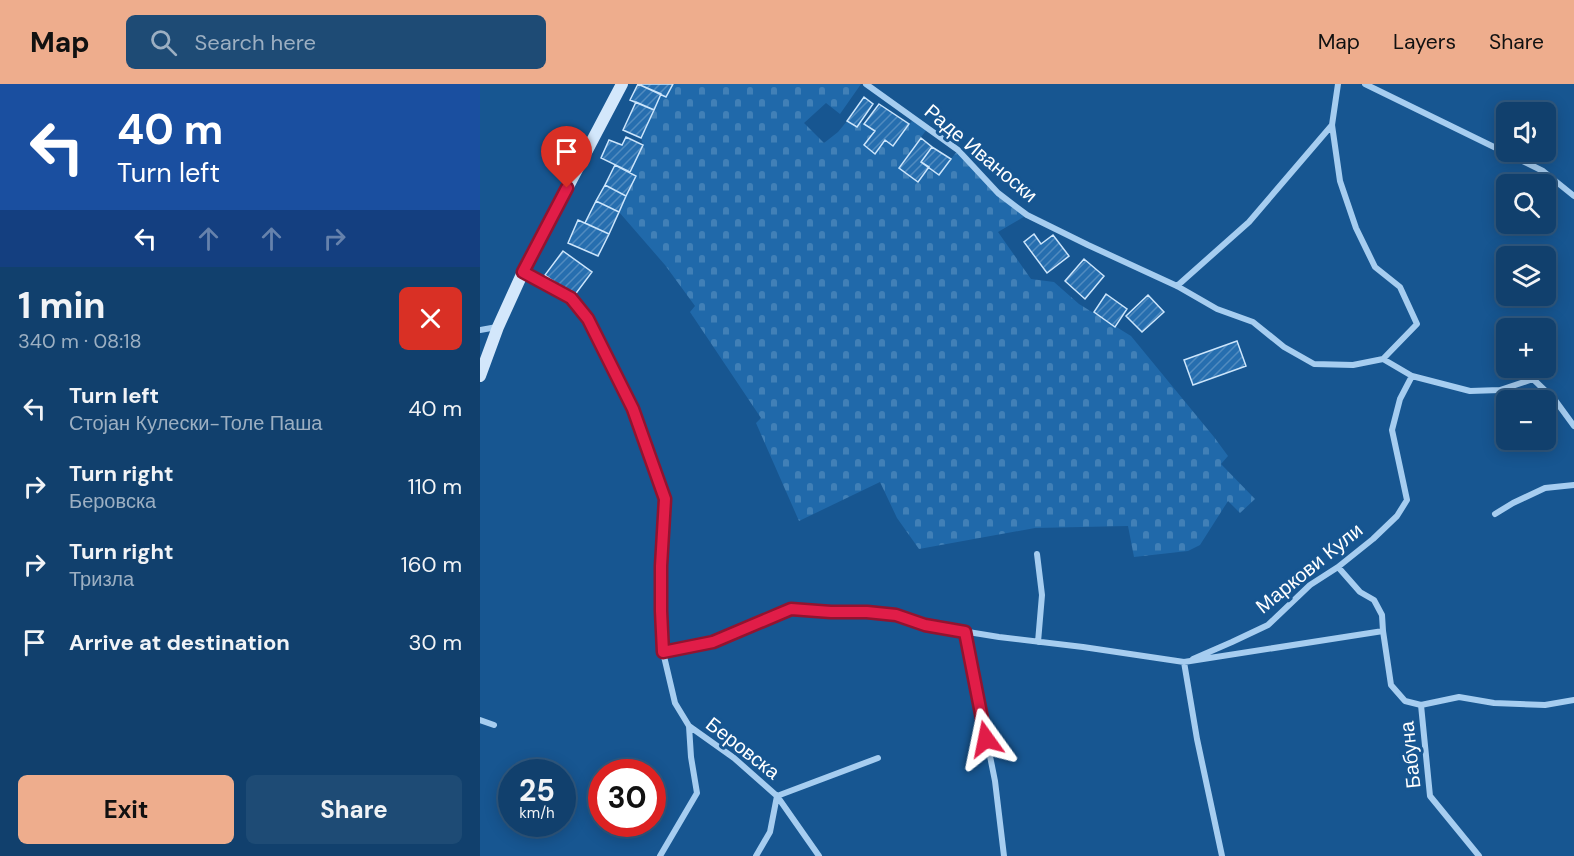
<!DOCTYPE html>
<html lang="en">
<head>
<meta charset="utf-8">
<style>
	body { margin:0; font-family:"DM Sans",sans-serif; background:#1e4b75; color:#f1f3f6; height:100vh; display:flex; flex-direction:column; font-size:22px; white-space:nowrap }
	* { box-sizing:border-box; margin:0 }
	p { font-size:20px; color:#9cafc2 }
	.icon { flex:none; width:33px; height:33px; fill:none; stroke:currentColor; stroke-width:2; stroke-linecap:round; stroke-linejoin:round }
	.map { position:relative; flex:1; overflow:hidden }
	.sheet { display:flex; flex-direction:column; background:#11406d; width:480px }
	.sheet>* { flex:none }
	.guide { background:#1a4fa0; color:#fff; overflow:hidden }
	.fabs { position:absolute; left:1016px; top:18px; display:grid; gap:12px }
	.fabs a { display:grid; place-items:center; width:60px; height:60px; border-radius:9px; background:#11406d; box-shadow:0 3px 15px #0003,0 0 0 2px #305980; font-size:30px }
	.speed { position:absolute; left:18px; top:675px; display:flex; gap:12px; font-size:30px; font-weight:700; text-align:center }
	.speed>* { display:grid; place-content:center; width:78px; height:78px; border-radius:50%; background:#11406d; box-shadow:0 3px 15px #0003,0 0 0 2px #305980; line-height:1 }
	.speed small { font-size:15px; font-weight:400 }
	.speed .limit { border:9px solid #d22; background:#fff; color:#111 }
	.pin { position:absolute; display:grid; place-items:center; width:51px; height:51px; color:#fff; margin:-62px -26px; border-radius:50% 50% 50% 0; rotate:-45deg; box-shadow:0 0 6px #0007 }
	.pin .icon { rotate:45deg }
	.me { position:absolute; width:66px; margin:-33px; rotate:348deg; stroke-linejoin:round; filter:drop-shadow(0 0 4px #0008) }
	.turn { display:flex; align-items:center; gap:21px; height:126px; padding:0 18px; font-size:27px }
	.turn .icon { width:78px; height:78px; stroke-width:2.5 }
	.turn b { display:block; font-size:42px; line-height:51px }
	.lanes { display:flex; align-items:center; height:57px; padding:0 18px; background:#0003; justify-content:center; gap:30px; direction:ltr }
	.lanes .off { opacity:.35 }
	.round { display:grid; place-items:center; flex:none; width:63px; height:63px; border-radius:9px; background:#1e4b75 }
	.overview { display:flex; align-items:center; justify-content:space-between; height:102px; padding:0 18px }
	h1 { font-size:36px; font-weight:700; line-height:45px }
	.button { display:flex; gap:12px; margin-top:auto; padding:12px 18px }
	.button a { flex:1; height:69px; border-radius:9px; background:#eead8d; color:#111; font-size:24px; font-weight:700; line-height:69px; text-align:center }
	.button a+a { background:#1e4b75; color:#f1f3f6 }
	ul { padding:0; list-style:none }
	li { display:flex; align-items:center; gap:18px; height:78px; padding:0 18px }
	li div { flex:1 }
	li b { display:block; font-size:22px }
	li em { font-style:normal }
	header { display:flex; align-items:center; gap:36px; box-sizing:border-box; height:84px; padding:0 30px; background:#eead8d; color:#111 }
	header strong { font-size:28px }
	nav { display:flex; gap:33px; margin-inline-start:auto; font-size:21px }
	.search { width:420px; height:54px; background:#1e4b75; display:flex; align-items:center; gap:15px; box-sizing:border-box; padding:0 21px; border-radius:9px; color:#9cafc2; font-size:22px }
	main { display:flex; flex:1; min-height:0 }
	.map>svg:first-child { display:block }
	.cemetery { fill:url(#cemetery-stones) }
	.building { fill:url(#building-hatch); stroke:#cce5fb; stroke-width:1.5 }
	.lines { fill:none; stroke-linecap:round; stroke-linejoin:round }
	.street { stroke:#a6cdf0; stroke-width:6 }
	.secondary { stroke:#d3e7fb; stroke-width:12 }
	.route-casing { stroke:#92132f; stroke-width:15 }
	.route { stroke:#e11d48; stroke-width:10 }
	.labels { text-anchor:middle; stroke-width:6; stroke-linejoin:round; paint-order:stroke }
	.street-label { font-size:20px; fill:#fff; stroke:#175691 }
</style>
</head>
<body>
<header>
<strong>Map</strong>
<div class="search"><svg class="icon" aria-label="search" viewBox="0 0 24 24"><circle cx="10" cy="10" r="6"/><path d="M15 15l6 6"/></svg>Search here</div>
<nav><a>Map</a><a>Layers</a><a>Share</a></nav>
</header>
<main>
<section class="sheet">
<div class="guide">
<div class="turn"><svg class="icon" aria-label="left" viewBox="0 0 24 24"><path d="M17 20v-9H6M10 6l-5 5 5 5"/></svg><div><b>40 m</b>Turn left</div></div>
<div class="lanes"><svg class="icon" aria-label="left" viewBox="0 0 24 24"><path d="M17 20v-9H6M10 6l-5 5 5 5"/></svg><svg class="icon off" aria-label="ahead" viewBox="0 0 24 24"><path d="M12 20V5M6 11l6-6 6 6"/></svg><svg class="icon off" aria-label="ahead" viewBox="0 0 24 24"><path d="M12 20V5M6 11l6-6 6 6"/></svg><svg class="icon off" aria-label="right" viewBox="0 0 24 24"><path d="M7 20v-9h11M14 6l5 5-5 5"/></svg></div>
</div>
<div class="overview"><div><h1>1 min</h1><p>340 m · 08:18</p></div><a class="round" style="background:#d93025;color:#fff"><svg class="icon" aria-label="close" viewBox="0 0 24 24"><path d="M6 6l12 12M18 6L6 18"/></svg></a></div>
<ul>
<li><svg class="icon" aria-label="left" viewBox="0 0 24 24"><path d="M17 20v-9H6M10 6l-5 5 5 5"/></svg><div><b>Turn left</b><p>Стојан Кулески-Толе Паша</p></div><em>40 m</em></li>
<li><svg class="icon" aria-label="right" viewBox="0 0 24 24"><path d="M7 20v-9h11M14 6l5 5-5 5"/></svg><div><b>Turn right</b><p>Беровска</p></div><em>110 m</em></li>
<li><svg class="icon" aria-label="right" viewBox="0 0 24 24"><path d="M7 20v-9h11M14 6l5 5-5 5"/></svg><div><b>Turn right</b><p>Тризла</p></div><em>160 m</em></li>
<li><svg class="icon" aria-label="arrive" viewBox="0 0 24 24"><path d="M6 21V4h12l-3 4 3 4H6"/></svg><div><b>Arrive at destination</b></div><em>30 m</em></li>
</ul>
<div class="button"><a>Exit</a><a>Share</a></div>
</section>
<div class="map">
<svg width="1094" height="772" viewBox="0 0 1094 772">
	<defs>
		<pattern id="cemetery-stones" width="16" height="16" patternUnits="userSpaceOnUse" patternTransform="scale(1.5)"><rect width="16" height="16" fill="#2069aa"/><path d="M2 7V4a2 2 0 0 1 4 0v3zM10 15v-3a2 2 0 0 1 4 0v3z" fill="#4180b7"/></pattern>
		<pattern id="building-hatch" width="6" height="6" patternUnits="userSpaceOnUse" patternTransform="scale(1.5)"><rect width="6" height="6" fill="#266eaf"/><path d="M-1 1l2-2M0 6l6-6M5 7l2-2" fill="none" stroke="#518bbf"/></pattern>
	</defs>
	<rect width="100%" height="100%" fill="#175691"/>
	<path class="cemetery" d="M193,0H381L360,30L346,19L324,39L344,59L358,48L367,37L376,43L380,37L395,47L384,61L395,69L405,56L413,62L434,34L447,45L419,83L438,98L449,83L459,90L478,66L518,109L547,131L518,148L551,195L574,198L599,220L651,252L734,353L748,372L741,380L775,415L760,429L748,417L720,461L708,467L654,473L648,442L555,444L439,465L417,434L400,398L319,437L276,339L281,334L210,228L215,222L185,181L139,128L156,92L150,88L163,61L161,54L181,10Z"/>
	<path class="building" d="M158,0H193L186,13Z
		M158,0L181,10L174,26L150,16Z
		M384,13L393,20L377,43L367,37Z
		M156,18L174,26L161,54L143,46Z
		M399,20L429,40L413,62L405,56L395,70L384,61L395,47L384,40Z
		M146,53L163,61L150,88L121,74L129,56L142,61Z
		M441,54L452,63L441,78L449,83L438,98L419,84Z
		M452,63L471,75L459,91L441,78Z
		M135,81L156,92L146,112L125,101Z
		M125,101L146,112L139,128L116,117Z
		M116,117L139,128L129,150L105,139Z
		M98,136L129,150L118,172L88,159Z
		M554,150L561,160L573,151L589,172L567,189L544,158Z
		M83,167L112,188L94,212L65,191Z
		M604,175L624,192L605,215L585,197Z
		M626,210L647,225L635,243L614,228Z
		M668,211L684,228L662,248L646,232Z
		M757,257L766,282L713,301L704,276Z"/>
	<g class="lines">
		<path class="street" d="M386,0L478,66L518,109L547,131L608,161L697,202L737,225L773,238L804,263L834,280L873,281L903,275L932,292L990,307L1020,306L1053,295L1075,316L1094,342
			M858,0L852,41L860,97L876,144L895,183L920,203L937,240L903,275
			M885,0L1063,87L1094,112
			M43,188L91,214L108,235L153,325L185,415L181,482V527L183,568L195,619L209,642L254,674L297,712L339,772
			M697,202L769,138L852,41
			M0,246L17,243
			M1015,430L1033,419L1065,404L1094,401
			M557,470L562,511L558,558
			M858,483L880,508L894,516L902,531L903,547L911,601L925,617L941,621L979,613L1014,619L1065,621L1094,616
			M485,548L515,697L524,772
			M183,568L233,558L311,525L351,528H387L416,531L445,541L519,553L603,563L704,578L903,547
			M713,575L752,558L788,541L830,501L858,483L893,455L917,432L927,416L912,346L920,315L932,292
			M704,578L717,655L742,772
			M941,621L950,712L999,772
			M0,636L14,641
			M180,772L217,709L211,673L209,642
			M276,772L290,748L297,712L398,674"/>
		<path class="secondary" d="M0,292L18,243L43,188L142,0"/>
	</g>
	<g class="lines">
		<defs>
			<path id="route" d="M87,104L43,188L91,214L108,235L153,325L185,415L181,482V527L183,568L233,558L311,525L351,528H387L416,531L445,541L485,548L506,655"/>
		</defs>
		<use href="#route" class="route-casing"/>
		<use href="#route" class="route"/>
	</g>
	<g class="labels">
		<g class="street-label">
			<text transform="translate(501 69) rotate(40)" y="7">Раде Иваноски</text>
			<text transform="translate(829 484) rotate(-39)" y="7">Маркови Кули</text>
			<text transform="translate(263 664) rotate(38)" y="7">Беровска</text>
			<text transform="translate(930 671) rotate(-96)" y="7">Бабуна</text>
		</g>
	</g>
</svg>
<div class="fabs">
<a><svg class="icon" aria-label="sound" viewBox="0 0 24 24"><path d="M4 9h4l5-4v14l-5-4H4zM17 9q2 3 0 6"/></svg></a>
<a><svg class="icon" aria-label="search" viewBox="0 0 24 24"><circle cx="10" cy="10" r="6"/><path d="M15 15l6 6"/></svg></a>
<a><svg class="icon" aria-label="layers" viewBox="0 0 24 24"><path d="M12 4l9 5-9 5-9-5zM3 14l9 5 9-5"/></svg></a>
<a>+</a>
<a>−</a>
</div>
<div class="speed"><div>25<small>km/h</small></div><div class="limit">30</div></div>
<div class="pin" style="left:87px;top:104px;background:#d93025"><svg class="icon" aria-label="arrive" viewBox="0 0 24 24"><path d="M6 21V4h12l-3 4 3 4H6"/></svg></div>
<svg class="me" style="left:506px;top:655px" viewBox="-20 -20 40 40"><path d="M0-17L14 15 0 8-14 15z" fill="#e11d48" stroke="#fff" stroke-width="4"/></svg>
</div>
</main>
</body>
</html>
